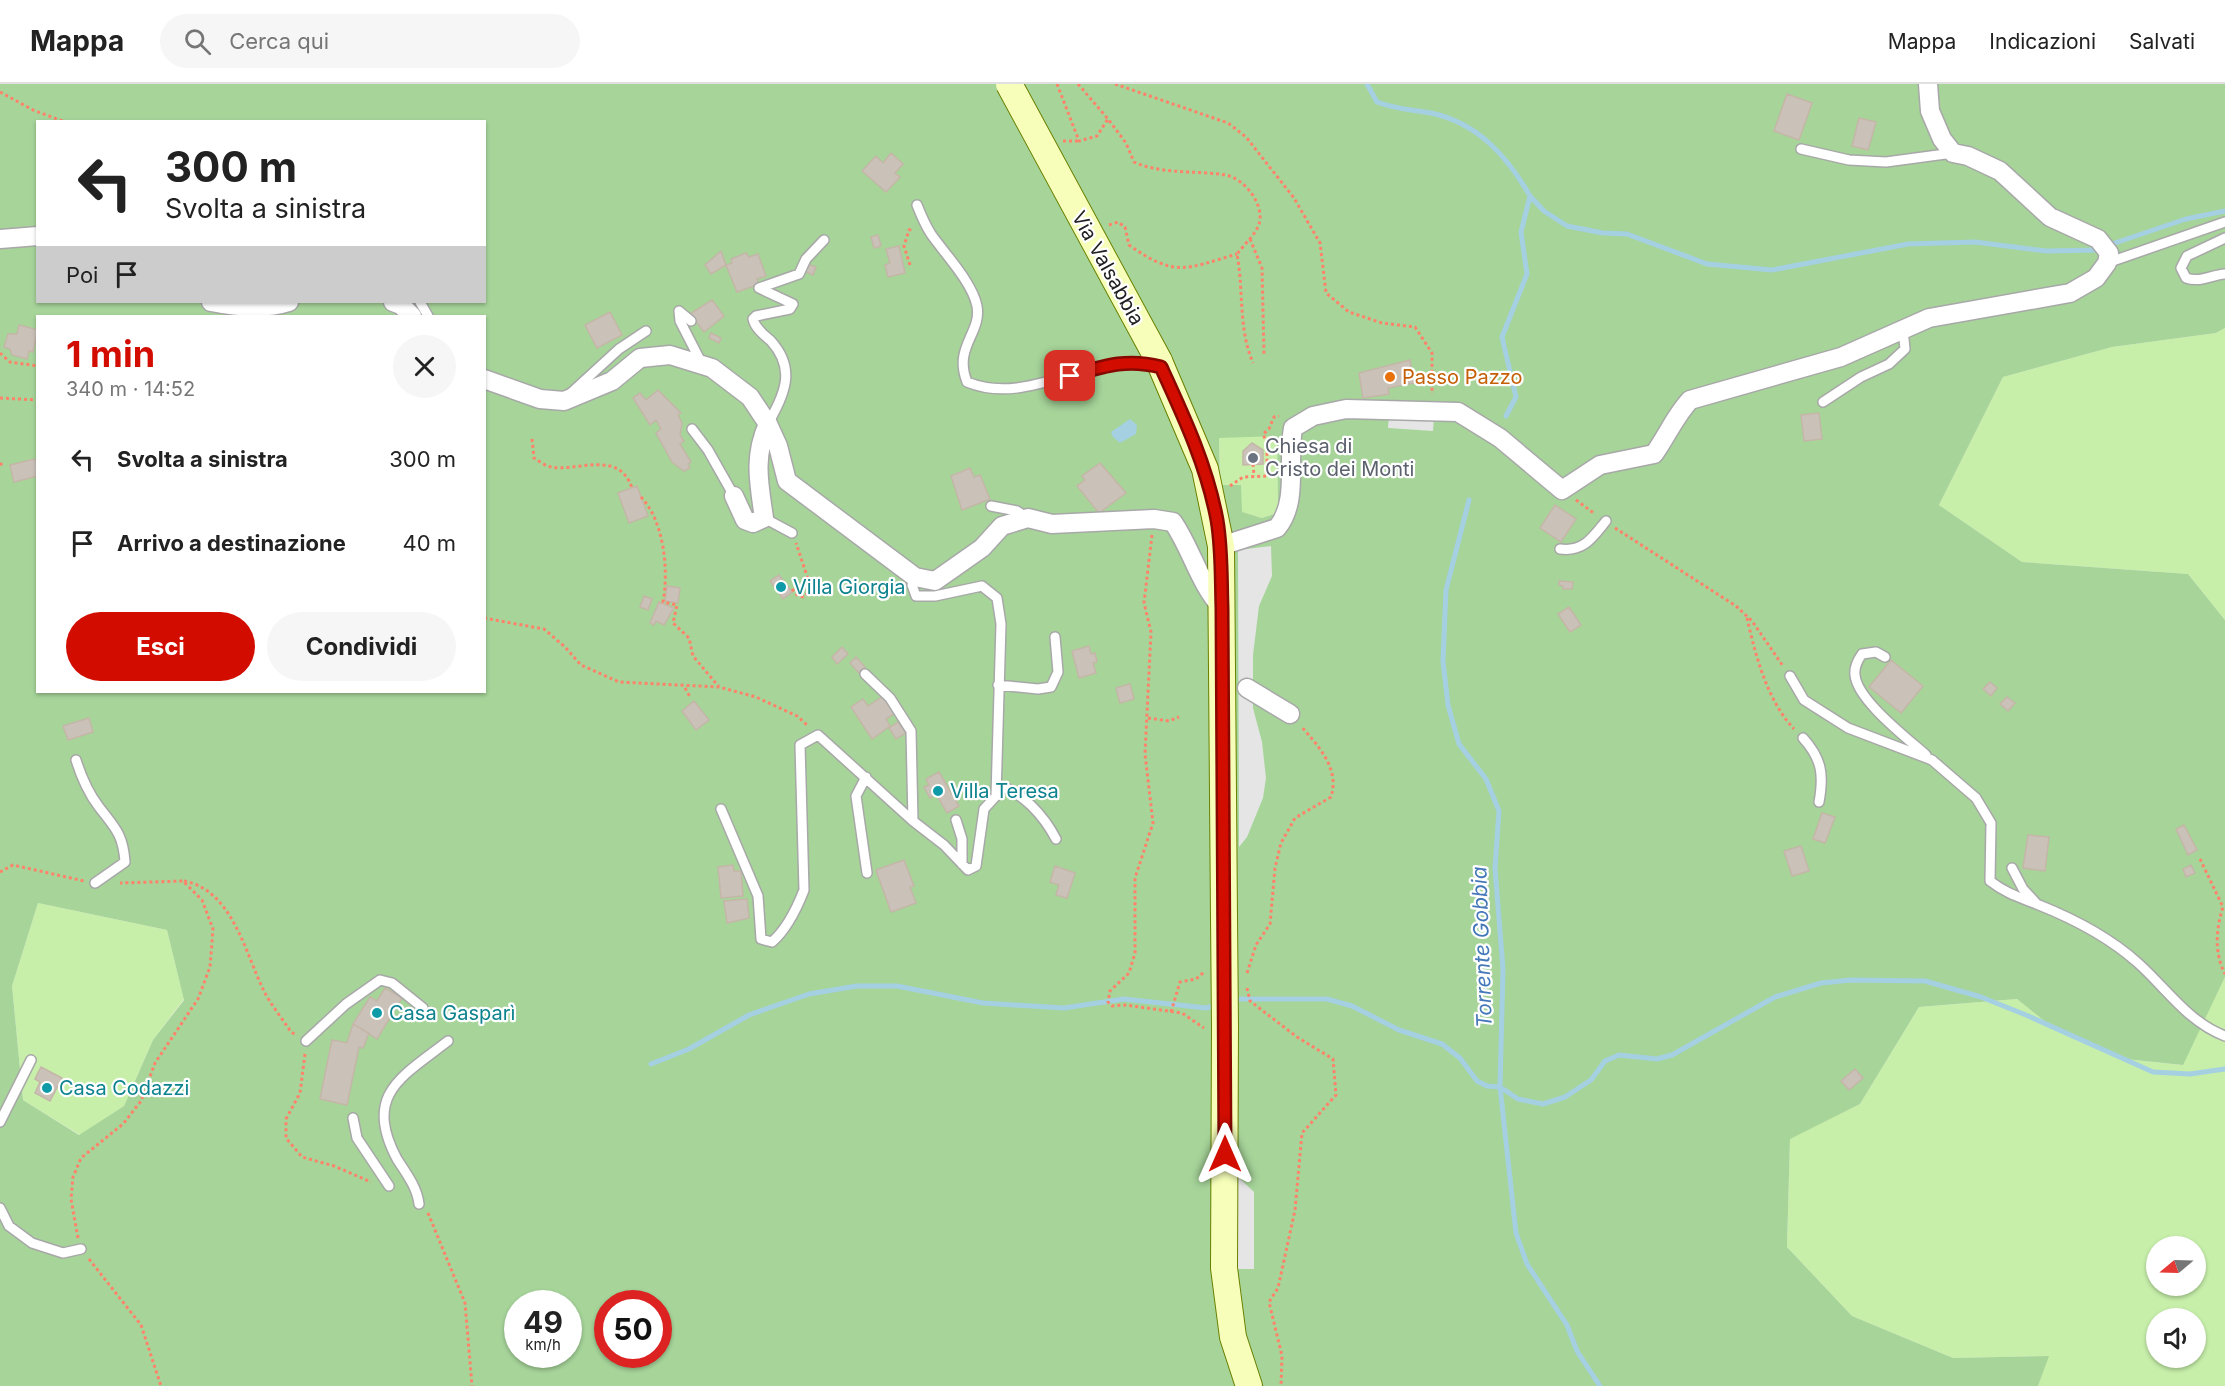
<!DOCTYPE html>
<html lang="it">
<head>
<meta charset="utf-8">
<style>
	body { margin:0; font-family:Inter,sans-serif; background:#f6f6f6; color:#222; height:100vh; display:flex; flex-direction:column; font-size:22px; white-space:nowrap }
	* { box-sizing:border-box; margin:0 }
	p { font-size:20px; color:#767676 }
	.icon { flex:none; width:33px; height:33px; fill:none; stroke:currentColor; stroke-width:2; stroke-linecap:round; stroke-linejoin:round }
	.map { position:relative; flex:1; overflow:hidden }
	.panel { position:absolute; left:36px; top:231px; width:450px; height:378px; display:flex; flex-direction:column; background:#fff; border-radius:0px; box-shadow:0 2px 4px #0004 }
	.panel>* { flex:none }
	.guide { position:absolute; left:36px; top:36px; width:450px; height:183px; border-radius:0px; box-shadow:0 2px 4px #0004; background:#fff; color:#222; overflow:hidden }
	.needle { width:39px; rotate:251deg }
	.tools { position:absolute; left:2146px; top:1152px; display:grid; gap:12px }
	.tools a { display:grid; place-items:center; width:60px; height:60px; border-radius:50%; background:#fff; box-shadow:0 2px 4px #0004; font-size:30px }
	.speed { position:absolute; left:504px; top:1206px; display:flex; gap:12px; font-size:30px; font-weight:700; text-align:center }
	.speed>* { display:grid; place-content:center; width:78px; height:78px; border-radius:50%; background:#fff; box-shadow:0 2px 4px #0004; line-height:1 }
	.speed small { font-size:15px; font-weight:400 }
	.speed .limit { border:9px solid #d22; background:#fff; color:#111 }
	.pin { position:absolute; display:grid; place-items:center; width:51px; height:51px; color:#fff; margin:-26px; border-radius:12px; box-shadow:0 3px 9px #0006 }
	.me { position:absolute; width:66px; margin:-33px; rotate:0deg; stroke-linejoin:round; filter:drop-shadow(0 0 4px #0008) }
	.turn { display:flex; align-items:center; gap:21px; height:126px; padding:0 30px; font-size:27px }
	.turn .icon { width:78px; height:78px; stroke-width:2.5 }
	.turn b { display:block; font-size:42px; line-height:51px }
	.then { display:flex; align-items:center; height:57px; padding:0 30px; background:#0003; gap:12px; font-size:22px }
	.round { display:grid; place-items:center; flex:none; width:63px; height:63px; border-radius:32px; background:#f6f6f6 }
	.summary { display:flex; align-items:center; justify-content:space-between; height:102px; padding:0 30px }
	h1 { font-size:36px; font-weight:700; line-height:45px; color:#d20d00 }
	.action { display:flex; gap:12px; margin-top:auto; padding:12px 30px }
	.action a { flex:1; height:69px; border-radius:36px; background:#d20d00; color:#fff; font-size:24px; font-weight:700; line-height:69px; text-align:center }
	.action a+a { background:#f6f6f6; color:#222 }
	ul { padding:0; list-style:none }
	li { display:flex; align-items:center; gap:18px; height:84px; padding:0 30px }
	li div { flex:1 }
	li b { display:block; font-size:22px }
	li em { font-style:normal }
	header { display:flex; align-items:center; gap:36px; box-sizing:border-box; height:84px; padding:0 30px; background:#fff; border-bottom:2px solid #e0e0e0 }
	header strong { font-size:28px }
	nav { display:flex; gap:33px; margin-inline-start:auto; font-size:21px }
	.search { width:420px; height:54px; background:#f6f6f6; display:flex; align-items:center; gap:15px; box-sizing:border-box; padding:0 21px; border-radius:33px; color:#767676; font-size:22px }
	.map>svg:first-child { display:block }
	.grass { fill:#c7efaa; fill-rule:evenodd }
	.forest { fill:#a6d499; fill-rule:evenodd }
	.parking { fill:#e5e5e5 }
	.water { fill:#a5d0e2 }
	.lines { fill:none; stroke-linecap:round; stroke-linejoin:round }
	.stream { stroke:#a5d0e2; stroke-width:5 }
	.building { fill:#cac2b9; stroke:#c5b6a8; stroke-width:1.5 }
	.lane-casing { stroke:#a8a8a8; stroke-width:12 }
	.street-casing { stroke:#a8a8a8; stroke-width:21 }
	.secondary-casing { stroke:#6a8000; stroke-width:28 }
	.path { stroke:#ff836b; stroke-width:3; stroke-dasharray:3 3; stroke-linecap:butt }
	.lane { stroke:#fff; stroke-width:9 }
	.street { stroke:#fff; stroke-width:18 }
	.secondary { stroke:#f6feb9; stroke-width:26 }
	.secondary-bridge-casing { stroke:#6a8000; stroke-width:28; stroke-linecap:butt }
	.secondary-bridge { stroke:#f6feb9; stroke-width:26 }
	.route-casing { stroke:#880800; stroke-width:15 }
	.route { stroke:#d20d00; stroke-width:10 }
	.food-dot { fill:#e8710a; stroke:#fff; stroke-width:2 }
	.worship-dot { fill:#6b7280; stroke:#fff; stroke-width:2 }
	.culture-dot { fill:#0f9aa8; stroke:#fff; stroke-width:2 }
	.labels { text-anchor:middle; stroke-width:4.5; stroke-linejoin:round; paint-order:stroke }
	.street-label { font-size:20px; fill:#212121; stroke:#fff }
	.food-label { font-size:20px; fill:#c56008; stroke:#fff; text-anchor:start }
	.worship-label { font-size:20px; fill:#5b616d; stroke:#fff; text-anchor:start }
	.culture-label { font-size:20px; fill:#0d838f; stroke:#fff; text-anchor:start }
	.water-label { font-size:21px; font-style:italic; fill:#4578b9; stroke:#fff }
</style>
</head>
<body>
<header>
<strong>Mappa</strong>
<div class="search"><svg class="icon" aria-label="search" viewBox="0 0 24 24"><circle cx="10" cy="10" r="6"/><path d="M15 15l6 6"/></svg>Cerca qui</div>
<nav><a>Mappa</a><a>Indicazioni</a><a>Salvati</a></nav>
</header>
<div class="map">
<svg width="2225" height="1302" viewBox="0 0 2225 1302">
	<rect width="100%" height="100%" fill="#f2efe7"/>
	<path class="grass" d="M2225,244V536L2188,490L2022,478L1939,421L2003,293L2112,263L2216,249Z
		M1277,352L1278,423L1274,430L1262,434L1241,428L1220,402L1219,353Z
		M38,819L167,846L184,915L153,956L124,1022L80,1051L23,1016L12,902Z
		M2225,893V1302H2038L2048,1272L1953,1274L1852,1232L1787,1163L1790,1054L1860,1020L1919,923L2017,915L2053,944L2125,975L2182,981ZM2157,1162H2196V1202H2157ZM2157,1234H2196V1274H2157Z"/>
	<path class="forest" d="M0,0H2225V244L2216,249L2112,263L2003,293L1939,421L2022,478L2188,490L2225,536V893L2183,981L2125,975L2053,944L2017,915L1919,923L1860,1020L1790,1055L1787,1163L1852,1232L1953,1274L2049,1272L2038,1302H0ZM38,38H484V218H38ZM38,232H484V608H38ZM1277,352L1278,423L1274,430L1262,434L1242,428L1241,401H1220L1219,354ZM38,819L167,846L184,916L153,956L124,1022L79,1051L23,1016L12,902ZM518,1220H568V1270H518ZM608,1220H658V1270H608Z"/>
	<path class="parking" d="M1389,331L1434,333L1433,347L1388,344Z
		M1271,462L1272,492L1259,522L1253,571V624L1262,658L1266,694L1263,714L1247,753L1239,763L1238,466Z
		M1235,1090L1254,1108V1185H1235Z"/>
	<path class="water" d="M1130,335L1137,341L1136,350L1120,359L1113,353L1111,348Z"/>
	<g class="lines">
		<path class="stream" d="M1367,0L1377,18C1398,26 1410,25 1431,29C1478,39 1507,72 1530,112L1521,148L1527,190L1502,253L1516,313L1506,332
			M1530,112L1544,127L1567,142L1603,149L1627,150L1707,180L1772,186L1908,160L1975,158L2046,167L2099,166
			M2112,160L2186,135L2225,127
			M1469,416L1446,506L1443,577L1448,621L1459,660L1486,695L1499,727L1495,784L1503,885L1500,1003L1516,1149L1527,1180L1567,1241L1577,1267L1600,1302
			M1232,915H1327L1352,922L1399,946L1442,960L1460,974L1477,997L1487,1002L1500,1003L1518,1015L1543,1020L1565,1013L1591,996L1605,977L1619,971L1657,975L1672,971L1775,913L1821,899L1851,896L1925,897L1981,913L2026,931L2153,988L2190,990L2225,985
			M651,980L689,965L749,931L809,910L857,902H897L983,919L1064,924L1124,915L1206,924L1218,921"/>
	</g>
	<path class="building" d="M1787,10L1812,19L1799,56L1774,47Z
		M1859,34L1876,38L1868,66L1852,62Z
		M891,69L903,80L895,89L900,93L886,108L862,87L876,72L883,79Z
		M878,151L881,162L874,164L871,153Z
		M899,162L905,189L888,193L885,181L890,179L886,165Z
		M721,167L726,181L711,190L705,181Z
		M746,169L749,173L758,170L766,192L757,195L759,200L737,208L726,181L732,179L731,175Z
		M807,180L816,183L813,191L804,187Z
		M712,216L724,232L704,248L690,230Z
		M610,228L622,251L597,264L585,241Z
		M19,241L38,246L33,268L29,267L27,275L12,271L10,265L4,263L8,250H17Z
		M711,249L721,254L719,259L709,254Z
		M1410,276L1414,299L1388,304L1389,310L1363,314L1359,289Z
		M658,306L681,329L678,331L682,339L680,351L684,357L680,360L691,378L688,380L690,384L684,387L672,378L656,349L661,345L656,336L650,341L633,314L640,309L646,316Z
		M1819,329L1822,355L1804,357L1801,331Z
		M1252,359L1263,366V380L1243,381V367Z
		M34,375L38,378V392L14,398L10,381Z
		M1100,379L1126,409L1099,429L1077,402L1085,396L1082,392Z
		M970,384L974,393L980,391L990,415L962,426L951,392Z
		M637,402L648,432L629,439L618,409Z
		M1555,421L1576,435L1561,458L1540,444Z
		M779,491L792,508L783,515L770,497Z
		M1559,497L1573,498L1572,505H1563V502L1559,501Z
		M667,502L680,504L678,519L665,517Z
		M644,512L652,515L648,526L640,523Z
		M659,518L674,524L664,541L656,537L654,541L650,539Z
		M1569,523L1581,541L1570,548L1558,530Z
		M1089,562L1091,570L1095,569L1097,578L1093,579L1096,589L1079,594L1072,567Z
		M842,563L848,570L837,580L832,573Z
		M856,573L865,583L859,589L850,579Z
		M1891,576L1923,602L1901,629L1869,603Z
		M1990,598L1997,604L1991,612L1983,605Z
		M1130,600L1134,615L1120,619L1116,604Z
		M883,612L894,630L886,635L890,642L872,655L851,623L863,615L868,622Z
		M2007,613L2015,619L2008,627L2000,620Z
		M694,617L709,636L696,646L682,627Z
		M89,634L93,648L68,656L63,642Z
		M898,638L906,649L896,655L889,644Z
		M939,688L959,722L947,729L936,710L930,714L924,703L929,701L926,695Z
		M1822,729L1835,733L1825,759L1813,755Z
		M2184,741L2197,766L2188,771L2176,745Z
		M2028,751L2049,753L2045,787L2023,784Z
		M1801,762L1809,787L1792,792L1784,767Z
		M904,776L914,802L910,803L916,819L891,828L876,786Z
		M733,781L734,787H741L743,812L721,814L718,783Z
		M2191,781L2195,789L2186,793L2183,785Z
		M1055,782L1075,789L1067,814L1056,811L1059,801L1050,798Z
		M747,815L749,834L727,839L724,817Z
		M385,904L402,914L377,955L353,940L370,913L377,917Z
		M353,940L369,949L363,964L359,963L347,1021L320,1015L332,956L347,959Z
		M41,983L62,994L50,1017L35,1009L40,998L35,995Z
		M1855,985L1863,994L1849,1006L1841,997Z"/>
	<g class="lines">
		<defs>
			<path id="lane" d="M1801,65L1849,76L1886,78L1953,69
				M917,121C921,131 925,141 931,150C945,170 972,198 977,222C982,249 953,263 967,298C1030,324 1092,266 1156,282
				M2225,154L2187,172L2181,184L2186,194C2200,199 2211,191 2225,190
				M2107,179L2225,138
				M420,218L428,232
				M691,237L679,227L680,237L701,278
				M571,309L619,265L646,247
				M1823,318L1861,293L1889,280L1905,265L1903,246
				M768,340C784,310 797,286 771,257C764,251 755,244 753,235L756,232L790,225L793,220L759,204L799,190L806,175L824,156
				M692,345L708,366L734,412
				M991,422L1017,427L1028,434
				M764,434L792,449
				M1560,465C1584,468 1592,454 1606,437
				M1885,573L1876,568L1862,570C1857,577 1854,583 1855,591C1857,616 1907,654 1926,671
				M865,590L890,614L911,647L913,737
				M1790,592L1804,616L1848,644L1932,676L1976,714L1991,739L1990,797C2007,810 2019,813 2039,821C2074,835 2109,853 2138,879C2166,904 2188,938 2225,952
				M998,601L1038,605L1051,603L1058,588L1055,553
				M1803,654C1822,675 1824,691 1819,718
				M76,676C81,692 89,710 99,723C115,744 123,750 125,778L95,799
				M866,693L856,712L867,789
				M997,701C1022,707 1044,732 1056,755
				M721,725L758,812L761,855L772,858C787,845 797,824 804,806L800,661L818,651L913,737L944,761L968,786L976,782L984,725L996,712L1001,540L997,514L982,502L935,512H916L912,501L915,493
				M956,736L962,755V780
				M2012,784L2023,805L2036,819
				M306,957L346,920L380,896L392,899L423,924
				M353,1034L357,1054L389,1102
				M0,1038L31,976
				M419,1120C417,1103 406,1089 397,1075C363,1011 401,993 448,957
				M0,1124L9,1142L32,1159L63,1169L81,1165"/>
			<path id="street" d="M0,155L38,152
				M211,218C236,223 264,226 289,218
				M393,218L401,221L412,232
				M484,295L540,315L564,317L612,297L640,274L670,271L712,284L750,313L768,340L778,362L787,397L915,493L935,497L982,464L1002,442L1028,434L1052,440L1154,435L1173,438C1192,466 1199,499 1222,524
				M734,412L745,436L753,439L764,434C759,399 753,373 768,340
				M1221,462L1277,444C1299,418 1287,376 1293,344L1313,332L1346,325L1458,328L1500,354L1562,406L1600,381L1654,370C1667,352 1675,332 1690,316L1841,273L1929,234L2070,209L2096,194L2107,179L2109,169L2098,155L2050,133L2000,87L1968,72L1953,69L1942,55L1930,27L1928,0
				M1247,604L1290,630"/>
			<path id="secondary" d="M1159,277L1205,385L1221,462L1224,834
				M1225,942L1224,1184L1233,1253L1249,1302"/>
		</defs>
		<use href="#lane" class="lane-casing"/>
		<use href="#street" class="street-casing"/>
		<use href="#secondary" class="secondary-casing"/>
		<path class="path" d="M1057,0L1079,57L1097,52L1108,35L1126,59L1134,78C1163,91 1195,86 1226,91C1245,95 1265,121 1259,140C1256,150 1243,162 1237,170C1244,209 1238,243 1253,279
			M1078,0L1108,35
			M1115,0L1228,39L1246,53L1294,114L1320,159L1326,209L1349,228L1382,239L1415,243L1432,269V310
			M0,8L33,26L65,38
			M1063,57H1079
			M1109,141L1118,138L1125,143L1129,161C1176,194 1185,185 1237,170
			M1250,155L1262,184L1264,270
			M910,181L904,162L909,146L913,145
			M0,269L10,278L38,282
			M0,314L38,316
			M532,355L534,374C539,377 545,382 551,383C577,388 619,365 632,404
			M0,379L3,382
			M1253,380L1254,392
			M1230,402L1243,393L1267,392V359L1263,350L1269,345L1274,333L1279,332
			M641,413C664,437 669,486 663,518L677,521L673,539L689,554L693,572L719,603
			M1576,416L1595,430
			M1615,444L1736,522L1752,537L1783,582
			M1152,451L1144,519L1151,548L1145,670L1153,739L1135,794V869L1129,889L1110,907L1108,918L1112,922L1125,921L1182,929L1204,944
			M792,505L798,512L804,513L809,508V498L796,459
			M484,534L544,545L565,563L581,581L619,598L719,603L756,613L797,632L808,642
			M1747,534C1756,573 1767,616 1794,645
			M685,604L690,613
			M1148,634L1169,637L1179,633
			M2200,775L2223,823C2216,845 2214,869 2225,890
			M0,788L13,781L84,797
			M184,797C232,806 245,868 263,905C270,920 282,934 291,948L296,951
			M1247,889L1256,861L1270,840L1275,784L1281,759L1295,734L1331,713C1340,684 1318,662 1301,642
			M1247,904L1250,917L1297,953L1333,975L1336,1011L1302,1049L1295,1126L1278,1204L1269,1218L1282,1272L1281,1302
			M1171,928L1180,898L1196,895L1204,888
			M305,970L300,1009L286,1035V1054L302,1073L334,1082L371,1098
			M428,1129L465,1219L472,1302
			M78,1154L71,1115L73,1093L81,1074L123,1040L141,1017L155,979L198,915L210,883L213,845L202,816L183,797L120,799
			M89,1175L141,1241L161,1302"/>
		<use href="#lane" class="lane"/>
		<use href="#street" class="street"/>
		<use href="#secondary" class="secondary"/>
		<defs>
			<path id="secondary-bridge" d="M1009,0L1159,277
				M1224,834L1225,942"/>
		</defs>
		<use href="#secondary-bridge" class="secondary-bridge-casing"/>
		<use href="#secondary-bridge" class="secondary-bridge"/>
	</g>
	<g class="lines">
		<defs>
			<path id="route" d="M1070,292C1104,282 1126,274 1161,283C1184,333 1207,382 1217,436C1222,465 1221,495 1222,524L1225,1070"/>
		</defs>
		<use href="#route" class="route-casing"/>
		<use href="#route" class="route"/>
	</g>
	<circle class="food-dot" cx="1390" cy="293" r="6"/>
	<circle class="worship-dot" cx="1253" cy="374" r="6"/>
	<g class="culture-dot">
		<circle cx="781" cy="503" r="6"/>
		<circle cx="938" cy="707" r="6"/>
		<circle cx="377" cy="929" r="6"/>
		<circle cx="47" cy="1004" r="6"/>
	</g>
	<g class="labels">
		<g class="street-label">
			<text transform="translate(1108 184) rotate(61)" y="7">Via Valsabbia</text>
		</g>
		<g class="food-label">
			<text x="1402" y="300">Passo Pazzo</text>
		</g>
		<g class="worship-label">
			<text x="1265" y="369">Chiesa di<tspan x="1265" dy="23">Cristo dei Monti</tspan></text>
		</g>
		<g class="culture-label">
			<text x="793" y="510">Villa Giorgia</text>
			<text x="950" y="714">Villa Teresa</text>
			<text x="389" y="936">Casa Gasparì</text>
			<text x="59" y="1011">Casa Codazzi</text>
		</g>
		<g class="water-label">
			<text transform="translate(1482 863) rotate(-92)" y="7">Torrente Gobbia</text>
		</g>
	</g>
</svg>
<div class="tools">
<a><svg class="needle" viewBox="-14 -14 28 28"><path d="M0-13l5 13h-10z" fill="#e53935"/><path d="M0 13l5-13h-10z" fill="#767676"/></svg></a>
<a><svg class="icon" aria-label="sound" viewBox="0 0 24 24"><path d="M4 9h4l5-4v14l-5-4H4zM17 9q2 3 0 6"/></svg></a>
</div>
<div class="speed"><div>49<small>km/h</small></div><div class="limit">50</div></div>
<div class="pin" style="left:1070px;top:292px;background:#d93025"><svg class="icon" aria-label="arrive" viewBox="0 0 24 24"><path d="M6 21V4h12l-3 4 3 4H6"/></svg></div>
<svg class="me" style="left:1225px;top:1070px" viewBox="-20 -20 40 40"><path d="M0-17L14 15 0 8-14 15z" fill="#d20d00" stroke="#fff" stroke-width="4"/></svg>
<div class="guide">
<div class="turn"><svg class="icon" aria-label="left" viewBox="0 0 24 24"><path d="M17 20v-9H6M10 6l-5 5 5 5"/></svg><div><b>300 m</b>Svolta a sinistra</div></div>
<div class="then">Poi<svg class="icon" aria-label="arrive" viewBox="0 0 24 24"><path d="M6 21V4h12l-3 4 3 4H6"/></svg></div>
</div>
<section class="panel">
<div class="summary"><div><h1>1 min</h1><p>340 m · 14:52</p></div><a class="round"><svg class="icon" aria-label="close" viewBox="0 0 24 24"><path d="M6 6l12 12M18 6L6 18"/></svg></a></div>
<ul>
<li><svg class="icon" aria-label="left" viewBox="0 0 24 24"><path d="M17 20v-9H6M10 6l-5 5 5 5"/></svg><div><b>Svolta a sinistra</b></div><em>300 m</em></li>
<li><svg class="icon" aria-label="arrive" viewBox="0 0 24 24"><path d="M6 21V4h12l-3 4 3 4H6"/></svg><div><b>Arrivo a destinazione</b></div><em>40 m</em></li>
</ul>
<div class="action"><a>Esci</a><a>Condividi</a></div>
</section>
</div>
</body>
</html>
